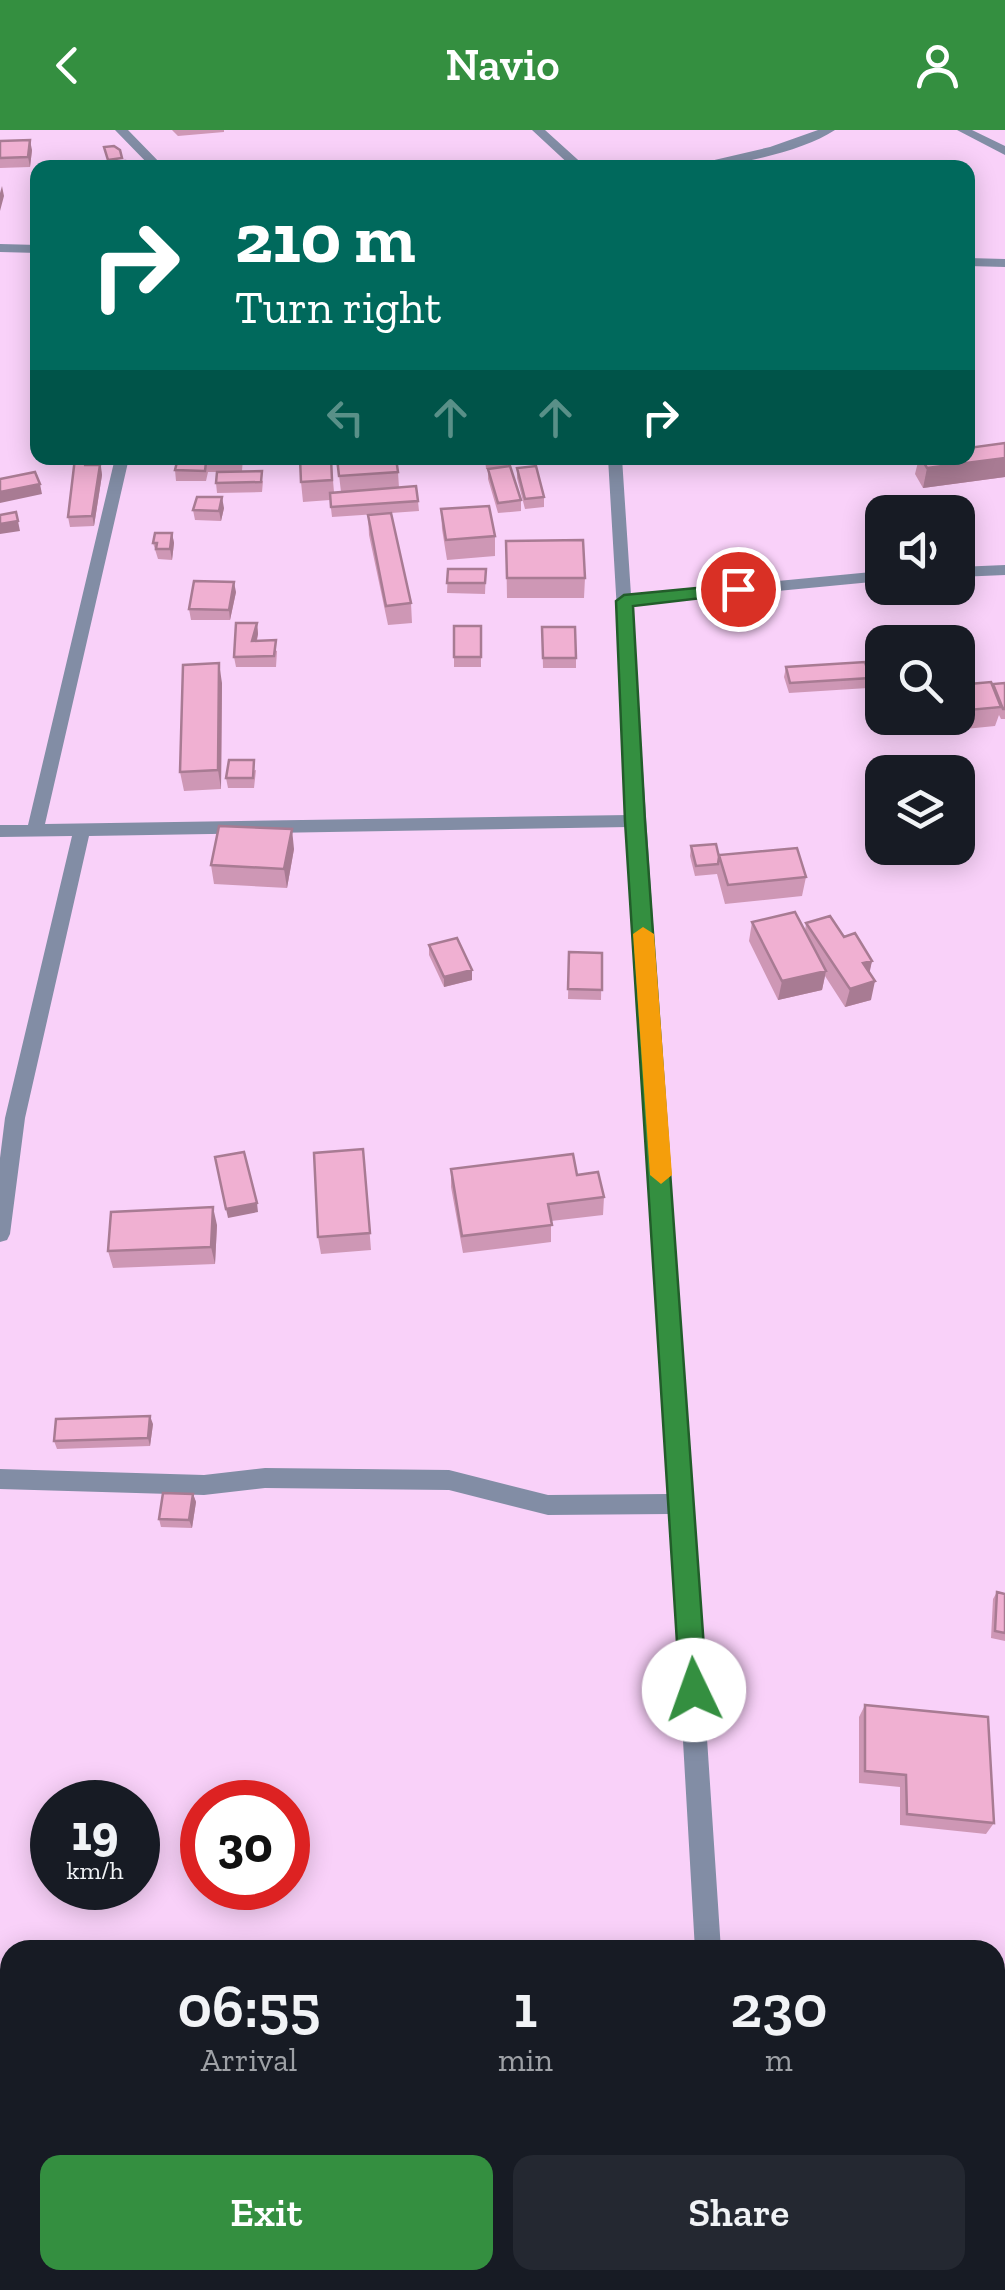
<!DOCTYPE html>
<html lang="en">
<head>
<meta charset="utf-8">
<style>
	body { margin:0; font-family:"Zilla Slab",serif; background:#242831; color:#f1f3f6; height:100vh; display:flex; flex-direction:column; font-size:38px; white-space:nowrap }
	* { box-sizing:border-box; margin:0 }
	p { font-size:32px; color:#9ea1a6 }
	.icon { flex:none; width:55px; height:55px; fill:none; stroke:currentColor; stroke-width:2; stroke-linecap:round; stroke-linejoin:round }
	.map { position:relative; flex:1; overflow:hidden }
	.sheet { position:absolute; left:0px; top:1810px; width:1005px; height:350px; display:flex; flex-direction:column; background:#171b24; border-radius:30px 30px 0 0; box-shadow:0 5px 25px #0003 }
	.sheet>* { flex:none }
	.guide { position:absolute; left:30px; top:30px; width:945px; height:305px; border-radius:20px; box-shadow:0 5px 25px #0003; background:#00695c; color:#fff; overflow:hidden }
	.buttons { position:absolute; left:865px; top:365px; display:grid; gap:20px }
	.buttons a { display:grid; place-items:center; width:110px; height:110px; border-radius:20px; background:#171b24; box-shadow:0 5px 25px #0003; font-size:50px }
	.speed { position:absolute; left:30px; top:1650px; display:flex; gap:20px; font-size:50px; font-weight:700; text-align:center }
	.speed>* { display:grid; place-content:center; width:130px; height:130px; border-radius:50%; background:#171b24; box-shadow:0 5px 25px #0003; line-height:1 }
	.speed small { font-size:25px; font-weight:400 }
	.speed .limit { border:15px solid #d22; background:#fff; color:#111 }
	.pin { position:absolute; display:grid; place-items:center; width:85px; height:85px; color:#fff; margin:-42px; border:5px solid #fff; border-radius:50%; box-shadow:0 2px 10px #0007 }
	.me { position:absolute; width:110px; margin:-55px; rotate:357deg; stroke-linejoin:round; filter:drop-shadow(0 0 8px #0008) }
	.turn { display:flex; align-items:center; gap:35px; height:210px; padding:0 40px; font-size:45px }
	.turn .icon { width:130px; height:130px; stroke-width:2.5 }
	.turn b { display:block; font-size:70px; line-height:85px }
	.lanes { display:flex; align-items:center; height:95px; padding:0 40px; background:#0003; justify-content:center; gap:50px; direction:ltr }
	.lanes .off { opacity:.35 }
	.eta { display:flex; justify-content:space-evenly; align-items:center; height:170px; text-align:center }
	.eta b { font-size:60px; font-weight:600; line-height:70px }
	.action { display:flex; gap:20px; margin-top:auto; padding:20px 40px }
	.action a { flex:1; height:115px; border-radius:20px; background:#348f40; color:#fff; font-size:40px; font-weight:600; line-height:115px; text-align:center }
	.action a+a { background:#242831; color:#f1f3f6 }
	header { display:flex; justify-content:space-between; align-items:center; height:130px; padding:0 40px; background:#348f40; color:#fff; font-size:45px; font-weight:600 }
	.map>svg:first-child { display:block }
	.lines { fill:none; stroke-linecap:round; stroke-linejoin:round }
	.minor { fill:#828da5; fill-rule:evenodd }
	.wall { fill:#ce97b5 }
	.shaded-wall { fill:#a87b93 }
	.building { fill:#f0b0d2; stroke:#a87b93; stroke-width:2.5 }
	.route { fill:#348f40; stroke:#225d2a; stroke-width:2.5 }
	.slow { fill:#f59e0b }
</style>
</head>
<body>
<header><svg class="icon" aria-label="back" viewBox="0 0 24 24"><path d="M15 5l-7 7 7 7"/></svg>Navio<svg class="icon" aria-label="person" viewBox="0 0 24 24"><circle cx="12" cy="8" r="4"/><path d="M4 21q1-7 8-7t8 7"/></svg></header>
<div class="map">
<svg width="1005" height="2160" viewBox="0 0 1005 2160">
	<rect width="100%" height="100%" fill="#f9d1f9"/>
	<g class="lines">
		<path class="minor" d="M115,0H128L165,38H152Z
			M532,0H545L587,38H573Z
			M818,0H835C798,24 725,38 680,38L770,17Z
			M957,0H972L1005,16V25Z
			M0,114L38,115V123L0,122Z
			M968,128L1005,129V137L968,136Z
			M115,328H129L45,694L629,685L608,328H622L631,465L882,441V451L632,475L721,1820H695L670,1384L548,1385L449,1360L265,1358L204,1365L0,1359V1339L204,1345L265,1338L449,1340L548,1365L668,1364L629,697L89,706L25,988L10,1104L7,1110L0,1112V1028L5,988L72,706L0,707V695H28Z
			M1005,435V445L958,447V437Z"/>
	</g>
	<path class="wall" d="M172,0H224V2L178,6Z
		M0,11L32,20L30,37L0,38Z
		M1005,313V347L923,358L915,344L919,328H968Z
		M178,328H243L242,341L263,351L262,362L217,363L216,353L217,342H208L206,351H176L175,340Z
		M331,328L334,362H341L337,328L398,342L399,358L418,371L419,381L391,383L411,473L412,493L388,495L369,405L368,385L377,384L332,387L330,370L303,372L301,352Z
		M485,328H507V337L521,370V381L498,383L488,349V339H486Z
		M511,328H529V329L512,331Z
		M100,335L102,345L94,396L70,397L68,387Z
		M517,338L544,367V377L525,379L517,348Z
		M224,378L221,391L195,390L193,380Z
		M441,379L495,406V426L447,430L442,399Z
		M172,403L174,413L172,430L158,429L153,413Z
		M506,411L585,448L584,468H507Z
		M448,439H486L485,464L447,463Z
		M236,462L230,490H191L189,479Z
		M257,493L258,504L257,511L277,521L276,537H236L234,527Z
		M454,496H481V537H454Z
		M542,497L576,528V538H543Z
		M786,537L870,548L868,558L789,563L784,547Z
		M222,553L221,659L184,661L180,642Z
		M1005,553V589H1001L999,585L995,596L925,603L919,588H958V555L992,556L993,554Z
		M963,633L969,648L966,658L958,659V642H882V664L875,665L869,650L871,640Z
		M256,640L254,658H228L226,648Z
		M691,716L719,727L806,747L802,766L725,774L717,744L695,746L690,726Z
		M294,719L287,758L214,754L211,735Z
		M752,792L805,801L806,793L844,807L872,831L869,842L871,870L845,877L825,846L822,860L778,870L749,811Z
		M429,815L472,840V850L444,857L429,825Z
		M569,822L602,823L601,870L568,869Z
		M363,1019L371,1120L321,1124L318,1107Z
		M451,1039L577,1045L604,1067L603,1085L551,1091V1112L463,1123L451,1057Z
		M217,1095L215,1134L113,1138L108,1121Z
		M153,1294L150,1316L57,1319L54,1311Z
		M193,1364L196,1372L192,1398L161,1397L159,1389Z
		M997,1462L1005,1464V1511L991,1508L993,1469Z
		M865,1575L994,1693L986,1704L900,1695V1657L859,1653V1587Z
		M0,1877L10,1879V1933L0,1932Z"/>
	<path class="shaded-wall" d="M30,10L32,20L30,37L28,27Z
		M2,56L4,66L0,81V63Z
		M98,328H100L102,345L94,396L84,335Z
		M1005,328V347L923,358L927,338Z
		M40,354L42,364L0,373V362Z
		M222,367L224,378L221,391L219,381Z
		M18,391L20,401L0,404V394Z
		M172,403L174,413L172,430L170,419Z
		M234,452L236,462L230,490L229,480Z
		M257,493L258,504L254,521L252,511Z
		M219,533L222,553L221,659L218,640Z
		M292,699L294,719L287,758L284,739Z
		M872,831L868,850L863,833Z
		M472,840V850L444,857V847Z
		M826,841L822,860L778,870L782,851Z
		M875,851L871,870L845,877L850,859Z
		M257,1073L258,1082L228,1088L226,1079Z
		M213,1077L217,1095L215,1134L211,1117Z
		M150,1286L153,1294L150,1316L148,1308Z
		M193,1364L196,1372L192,1398L189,1390Z"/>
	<path class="building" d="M30,10L28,27L0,28V11Z
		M114,16L120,20L122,28L108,30L104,17Z
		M125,31V38H106L105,32Z
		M1005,313V328L927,338L921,328H968V318Z
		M75,328H98L97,332L84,335H100L92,386L68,387Z
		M178,328H241L240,332H206L205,341L175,340Z
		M300,328H331L332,350L301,352Z
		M337,328H396L398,342L339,346Z
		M510,336L521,370L498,373L488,339Z
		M536,336L544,367L525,369L517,338Z
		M262,341L261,352L216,353L217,342Z
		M35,342L40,354L0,362V349Z
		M416,356L418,371L331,377L330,363Z
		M197,367H222L219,381L193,380Z
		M489,376L495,406L446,410L441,379Z
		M16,382L18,391L0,394V385Z
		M391,383L411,473L386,476L368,385Z
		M155,403H172L170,419H156L157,413H153Z
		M583,410L585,448H507L506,411Z
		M448,439H486L485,453H447Z
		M194,451L234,452L229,480L189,479Z
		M236,493H257L252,511L276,510L274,526L234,527Z
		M454,496H481V527H454Z
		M542,497H575L576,528H543Z
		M865,532L870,548L790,553L786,537Z
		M219,533L218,640L180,642L183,535Z
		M991,552L1001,577L958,581V555Z
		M1005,553V579H1003L993,554Z
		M229,630H254L253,648H226Z
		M963,633L969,648L958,649V642H882V655H877L871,640Z
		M219,696L292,699L284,739L211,735Z
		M716,714L719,727L718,734L696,736L691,716Z
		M797,718L806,747L728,755L719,725Z
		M795,782L826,841L782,851L752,792Z
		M830,786L844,807L855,803L872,831L863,833L875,851L850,859L806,793Z
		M457,808L472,840L444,847L429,815Z
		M569,822L602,823V860L568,859Z
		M363,1019L370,1103L318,1107L314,1023Z
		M244,1022L257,1073L226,1079L215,1027Z
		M573,1024L577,1045L598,1042L604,1067L548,1074L552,1095L462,1106L451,1039Z
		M213,1077L211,1117L108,1121L111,1082Z
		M150,1286L148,1308L54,1311L56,1289Z
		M163,1363L193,1364L189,1390L159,1389Z
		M997,1462L1005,1464V1503L995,1501Z
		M865,1575L988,1587L994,1693L907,1684L906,1645L865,1641Z
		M486,1812L489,1820H472Z
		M0,1877L10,1879V1927L0,1925Z
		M0,2009L10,2011V2061L6,2075L0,2074Z"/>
	<path class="route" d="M738,454L747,459L744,463L633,476L645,691L707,1560L703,1569L694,1573L684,1569L680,1560L625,691L616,471L624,465Z"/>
	<path class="slow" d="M643,797L654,804L672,1045L661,1054L650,1045L633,804Z"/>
</svg>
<div class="buttons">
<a><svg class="icon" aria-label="sound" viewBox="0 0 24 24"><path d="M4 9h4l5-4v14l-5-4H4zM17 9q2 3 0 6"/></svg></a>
<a><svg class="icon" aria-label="search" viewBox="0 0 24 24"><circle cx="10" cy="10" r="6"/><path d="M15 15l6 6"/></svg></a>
<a><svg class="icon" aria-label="layers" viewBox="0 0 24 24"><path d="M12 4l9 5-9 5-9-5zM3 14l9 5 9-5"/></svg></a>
</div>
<div class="speed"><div>19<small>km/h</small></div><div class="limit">30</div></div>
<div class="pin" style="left:738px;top:459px;background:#d93025"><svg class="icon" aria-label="arrive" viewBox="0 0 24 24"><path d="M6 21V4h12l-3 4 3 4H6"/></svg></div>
<svg class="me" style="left:694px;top:1560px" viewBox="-20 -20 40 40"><circle r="19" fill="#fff"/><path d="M0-13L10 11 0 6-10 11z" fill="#348f40"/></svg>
<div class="guide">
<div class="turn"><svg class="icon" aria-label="right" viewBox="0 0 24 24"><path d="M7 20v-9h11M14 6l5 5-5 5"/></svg><div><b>210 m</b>Turn right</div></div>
<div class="lanes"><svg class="icon off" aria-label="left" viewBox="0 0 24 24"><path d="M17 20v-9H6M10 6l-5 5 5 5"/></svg><svg class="icon off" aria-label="ahead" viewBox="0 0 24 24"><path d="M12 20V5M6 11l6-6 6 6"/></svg><svg class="icon off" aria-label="ahead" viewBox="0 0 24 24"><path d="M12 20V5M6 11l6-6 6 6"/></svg><svg class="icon" aria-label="right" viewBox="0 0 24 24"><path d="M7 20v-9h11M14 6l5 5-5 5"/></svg></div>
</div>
<section class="sheet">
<div class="eta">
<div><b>06:55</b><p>Arrival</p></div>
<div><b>1</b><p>min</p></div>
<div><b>230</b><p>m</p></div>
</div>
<div class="action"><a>Exit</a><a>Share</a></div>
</section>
</div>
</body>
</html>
